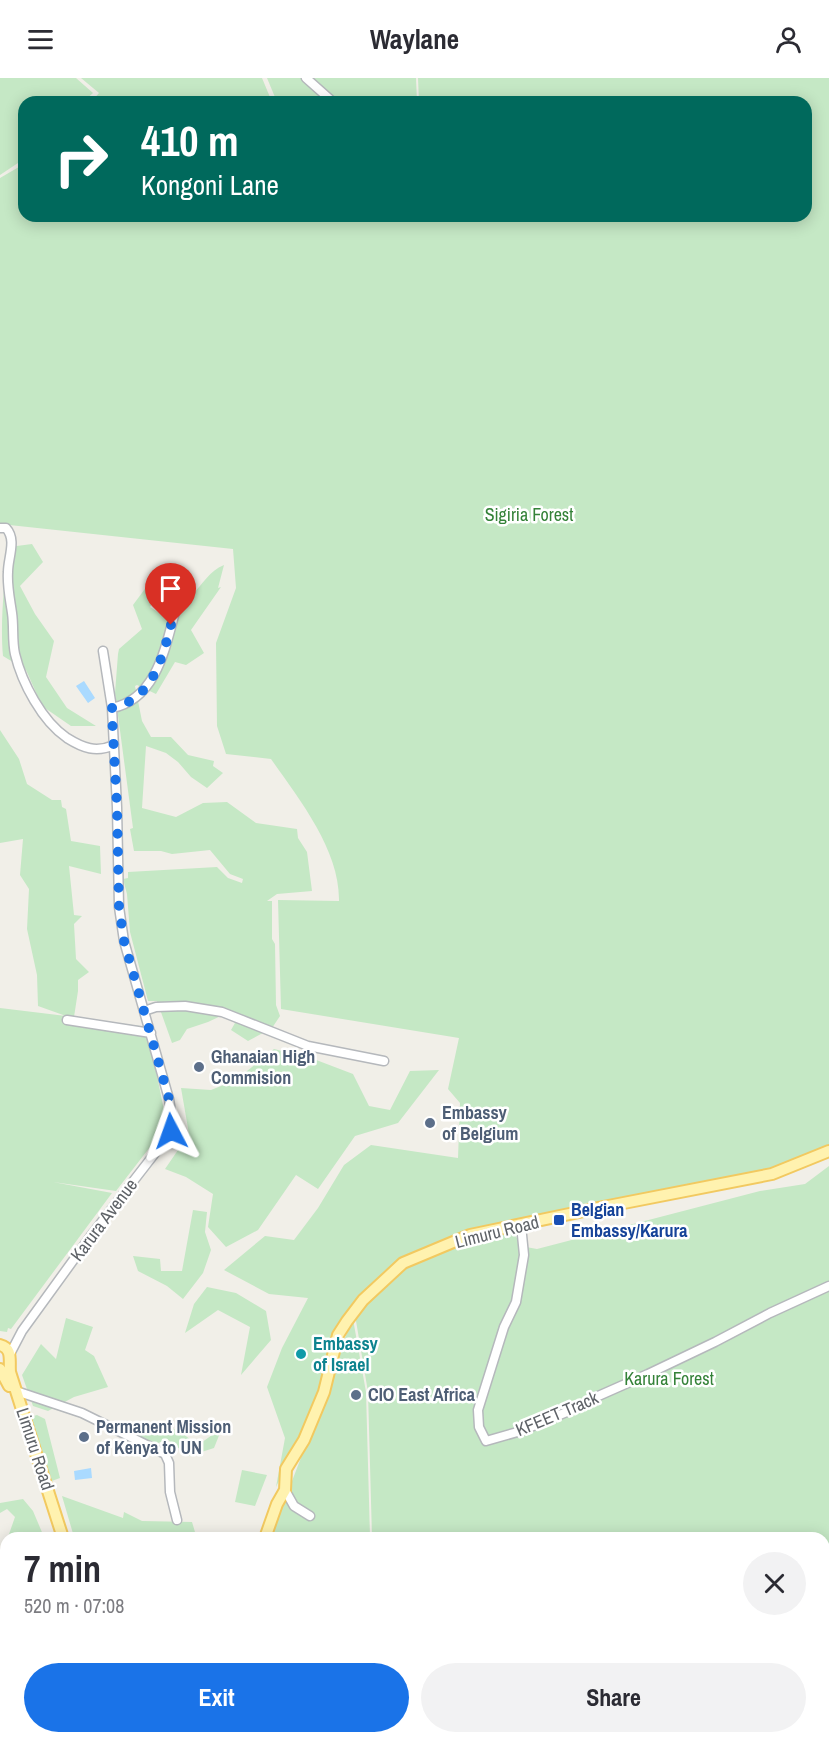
<!DOCTYPE html>
<html lang="en">
<head>
<meta charset="utf-8">
<style>
	body { margin:0; font-family:"Archivo Narrow",sans-serif; background:#f2f2f3; color:#2b2b33; height:100vh; display:flex; flex-direction:column; font-size:22px; white-space:nowrap }
	* { box-sizing:border-box; margin:0 }
	p { font-size:20px; color:#7c7c81 }
	.icon { flex:none; width:33px; height:33px; fill:none; stroke:currentColor; stroke-width:2; stroke-linecap:round; stroke-linejoin:round }
	.map { position:relative; flex:1; overflow:hidden }
	.details { position:absolute; left:0px; top:1454px; width:830px; height:212px; display:flex; flex-direction:column; background:#fff; border-radius:18px 18px 0 0; box-shadow:0 3px 15px #0003 }
	.details>* { flex:none }
	.guide { position:absolute; left:18px; top:18px; width:794px; height:126px; border-radius:18px; box-shadow:0 3px 15px #0003; background:#00695c; color:#fff; overflow:hidden }
	.pin { position:absolute; display:grid; place-items:center; width:51px; height:51px; color:#fff; margin:-62px -26px; border-radius:50% 50% 50% 0; rotate:-45deg; box-shadow:0 0 6px #0007 }
	.pin .icon { rotate:45deg }
	.me { position:absolute; width:66px; margin:-33px; rotate:356deg; stroke-linejoin:round; filter:drop-shadow(0 0 4px #0008) }
	.turn { display:flex; align-items:center; gap:21px; height:126px; padding:0 24px; font-size:27px }
	.turn .icon { width:78px; height:78px; stroke-width:2.5 }
	.turn b { display:block; font-size:42px; line-height:51px }
	.round { display:grid; place-items:center; flex:none; width:63px; height:63px; border-radius:32px; background:#f2f2f3 }
	.summary { display:flex; align-items:center; justify-content:space-between; height:102px; padding:0 24px }
	h1 { font-size:36px; font-weight:800; line-height:45px }
	.button { display:flex; gap:12px; margin-top:auto; padding:12px 24px }
	.button a { flex:1; height:69px; border-radius:36px; background:#1a73e8; color:#fff; font-size:24px; font-weight:800; line-height:69px; text-align:center }
	.button a+a { background:#f2f2f3; color:#2b2b33 }
	header { display:flex; justify-content:space-between; align-items:center; height:78px; padding:0 24px; background:#fff; font-size:27px; font-weight:800 }
	.map>svg:first-child { display:block }
	.green { fill:#c5e8c5 }
	.water { fill:#aadaff }
	.lines { fill:none; stroke-linecap:round; stroke-linejoin:round }
	.minor-casing { stroke:#b5b8bc; stroke-width:11 }
	.major-casing { stroke:#f2c960; stroke-width:14 }
	.minor { stroke:#fff; stroke-width:8 }
	.major { stroke:#fff2af; stroke-width:10 }
	.route { stroke:#1a73e8; stroke-width:10; stroke-dasharray:0 18 }
	.service-dot { fill:#5c6f8a; stroke:#fff; stroke-width:2 }
	.transit-dot { fill:#1a4fb4; stroke:#fff; stroke-width:2 }
	.culture-dot { fill:#0f9aa8; stroke:#fff; stroke-width:2 }
	.labels { text-anchor:middle; stroke-width:5; stroke-linejoin:round; paint-order:stroke }
	.park-label { font-size:18px; fill:#348238; stroke:#fff }
	.service-label { font-size:18px; font-weight:bold; fill:#4e5e75; stroke:#fff; text-anchor:start }
	.transit-label { font-size:18px; font-weight:bold; fill:#164399; stroke:#fff; text-anchor:start }
	.street-label { font-size:18px; fill:#5f6368; stroke:#fff }
	.culture-label { font-size:18px; font-weight:bold; fill:#0d838f; stroke:#fff; text-anchor:start }
</style>
</head>
<body>
<header><svg class="icon" aria-label="menu" viewBox="0 0 24 24"><path d="M4 6h16M4 12h16M4 18h16"/></svg>Waylane<svg class="icon" aria-label="person" viewBox="0 0 24 24"><circle cx="12" cy="8" r="4"/><path d="M4 21q1-7 8-7t8 7"/></svg></header>
<div class="map">
<svg width="829" height="1664" viewBox="0 0 829 1664">
	<rect width="100%" height="100%" fill="#f1efe8"/>
	<path class="green" d="M0,0H76L93,15L83,24H24V81L0,97Z
		M81,0H262L272,24H91L99,15Z
		M267,0H416L417,24H277Z
		M418,0H829V1074L772,1098H760L509,1151L457,1164L406,1186L442,1171L509,1152L526,1169L537,1171L760,1113L805,1106L829,1088V1664H376V1659H824V1460L372,1459L368,1314L355,1237L378,1210L392,1197L360,1224L331,1276L316,1327L276,1409L285,1360L267,1309L282,1270L308,1220L269,1216L224,1192L265,1158L294,1162L318,1130L344,1087L371,1067L458,1080L460,1025L448,1011L459,960L281,931L278,822L339,823C340,772 299,721 271,681L226,676L217,648L216,565L236,510L233,471L0,446V100L24,86V138H806V24H419Z
		M32,466L43,484L20,508L35,536L54,563L46,599L67,630L96,648H71L42,628L26,592L3,578C0,546 4,502 9,469Z
		M224,487L218,510L221,509L191,552L204,575L186,587L175,584L156,616L137,607L135,608L142,643L151,659H171L188,677L214,683L213,688L223,695L207,710L191,699L178,684L166,675L146,668L142,730L176,739L203,725L227,724L256,745L297,751L298,760L307,774L312,813L277,816L267,823H272V861L275,866L276,927L280,938L272,950L248,963L231,952L235,945L225,936L208,944L187,951L180,962L172,965L157,923H148L130,854L127,816L123,801L128,800V794L217,789L228,800L242,805L243,801L230,796L210,772L172,776L161,773H134L130,751L133,750L115,615L118,576L119,571L142,551L133,527L150,504L169,503L150,529L164,538C172,530 184,524 192,517C203,506 209,493 224,487Z
		M0,652L19,681L27,706L52,722H61L62,729L66,731L71,763L100,768L101,796L69,788L74,837L82,838L74,846L76,881L89,894L78,902V913L74,939L147,949L167,1047L116,1113L53,1104L112,1115L11,1251L8,1250L7,1254L0,1253V930L66,938L38,928L37,897L27,851L29,811L20,797L23,761L0,765Z
		M274,971L311,980L353,996L369,1028L390,1032L410,993L439,992L398,1045L355,1058L318,1111L296,1097L258,1152L226,1169L208,1149L213,1116L186,1099L165,1091L189,1056L181,1010L211,1012L236,1002Z
		M193,1132L207,1134L205,1154L211,1172L203,1195L183,1221L167,1208L138,1193L133,1178L160,1181L161,1193H182Z
		M207,1209L236,1215L266,1233L271,1262L241,1297L250,1249L218,1232L185,1255L194,1226Z
		M66,1240L93,1249L85,1272L94,1278L108,1309L74,1319L48,1333L33,1328L22,1297L41,1266L56,1281Z
		M353,1241L366,1314L370,1459L270,1460L326,1315L336,1281Z
		M37,1337L45,1341L60,1400L49,1404L42,1373L30,1339Z
		M153,1344L179,1353L198,1367L222,1350L214,1370L189,1378L167,1361L141,1373L132,1345Z
		M242,1392L267,1397L255,1428L235,1424Z
		M62,1418L123,1440L124,1434L142,1443L192,1444L195,1454L184,1458V1460L74,1459Z
		M23,1421L33,1433L44,1459H8L15,1439L7,1431L0,1435V1425Z
		M6,1481V1591L0,1588V1483Z
		M0,1592L6,1594V1659H77V1664H0Z
		M187,1659H374L375,1664H184Z"/>
	<path class="water" d="M84,603L95,620L88,625L76,608Z
		M91,1390L92,1400L75,1402L74,1393Z"/>
	<g class="lines">
		<defs>
			<path id="minor" d="M306,0L333,24
				M0,450H6C17,462 8,479 8,494C7,508 10,521 12,535C14,548 12,563 15,576C22,605 42,643 67,660C83,670 96,675 114,667
				M103,573L112,630
				M144,933L156,929L185,928L222,934L308,968L384,983
				M67,942L151,955
				M521,1147L524,1177L516,1224L504,1249L478,1332L479,1349L486,1363L521,1353L586,1326L596,1319L648,1296L715,1264L770,1235L829,1208
				M10,1276L22,1253L93,1155L166,1061L173,1047L169,1021L124,863L119,829L117,729L112,630C156,621 165,571 175,534
				M16,1313L82,1335L165,1376L169,1385L170,1414L177,1442
				M285,1412L294,1428L310,1438"/>
			<path id="major" d="M0,1267C13,1270 9,1283 10,1294L63,1460
				M0,1291L9,1308
				M265,1460L277,1426L285,1412L286,1391L304,1362L324,1314L338,1257L347,1243L363,1222L403,1185L470,1157L598,1130L772,1096L829,1073
				M80,1659L81,1664
				M93,1664V1659
				M179,1664L181,1659"/>
		</defs>
		<use href="#minor" class="minor-casing"/>
		<use href="#major" class="major-casing"/>
		<use href="#minor" class="minor"/>
		<use href="#major" class="major"/>
	</g>
	<g class="lines">
		<path class="route" d="M171,547C162,581 152,622 112,630V637L117,729L119,829L124,863L169,1021L173,1041L171,1053"/>
	</g>
	<g class="service-dot">
		<circle cx="199" cy="989" r="6"/>
		<circle cx="430" cy="1045" r="6"/>
		<circle cx="356" cy="1317" r="6"/>
		<circle cx="84" cy="1359" r="6"/>
	</g>
	<rect class="transit-dot" x="553" y="1136" width="12" height="12" rx="3"/>
	<circle class="culture-dot" cx="301" cy="1276" r="6"/>
	<g class="labels">
		<g class="park-label">
			<text x="529" y="443">Sigiria Forest</text>
			<text x="669" y="1307">Karura Forest</text>
		</g>
		<g class="service-label">
			<text x="211" y="985">Ghanaian High<tspan x="211" dy="21">Commision</tspan></text>
			<text x="442" y="1041">Embassy<tspan x="442" dy="21">of Belgium</tspan></text>
			<text x="368" y="1323">CIO East Africa</text>
			<text x="96" y="1355">Permanent Mission<tspan x="96" dy="21">of Kenya to UN</tspan></text>
		</g>
		<g class="transit-label">
			<text x="571" y="1138">Belgian<tspan x="571" dy="21">Embassy/Karura</tspan></text>
		</g>
		<g class="street-label">
			<text transform="translate(104 1142) rotate(-53)" y="6">Karura Avenue</text>
			<text transform="translate(497 1154) rotate(-14)" y="6">Limuru Road</text>
			<text transform="translate(557 1336) rotate(-23)" y="6">KFEET Track</text>
			<text transform="translate(35 1371) rotate(72)" y="6">Limuru Road</text>
		</g>
		<g class="culture-label">
			<text x="313" y="1272">Embassy<tspan x="313" dy="21">of Israel</tspan></text>
		</g>
	</g>
</svg>
<div class="pin" style="left:171px;top:547px;background:#d93025"><svg class="icon" aria-label="arrive" viewBox="0 0 24 24"><path d="M6 21V4h12l-3 4 3 4H6"/></svg></div>
<svg class="me" style="left:171px;top:1053px" viewBox="-20 -20 40 40"><path d="M0-17L14 15 0 8-14 15z" fill="#1a73e8" stroke="#fff" stroke-width="4"/></svg>
<div class="guide">
<div class="turn"><svg class="icon" aria-label="right" viewBox="0 0 24 24"><path d="M7 20v-9h11M14 6l5 5-5 5"/></svg><div><b>410 m</b>Kongoni Lane</div></div>
</div>
<section class="details">
<div class="summary"><div><h1>7 min</h1><p>520 m · 07:08</p></div><a class="round"><svg class="icon" aria-label="close" viewBox="0 0 24 24"><path d="M6 6l12 12M18 6L6 18"/></svg></a></div>
<div class="button"><a>Exit</a><a>Share</a></div>
</section>
</div>
</body>
</html>
